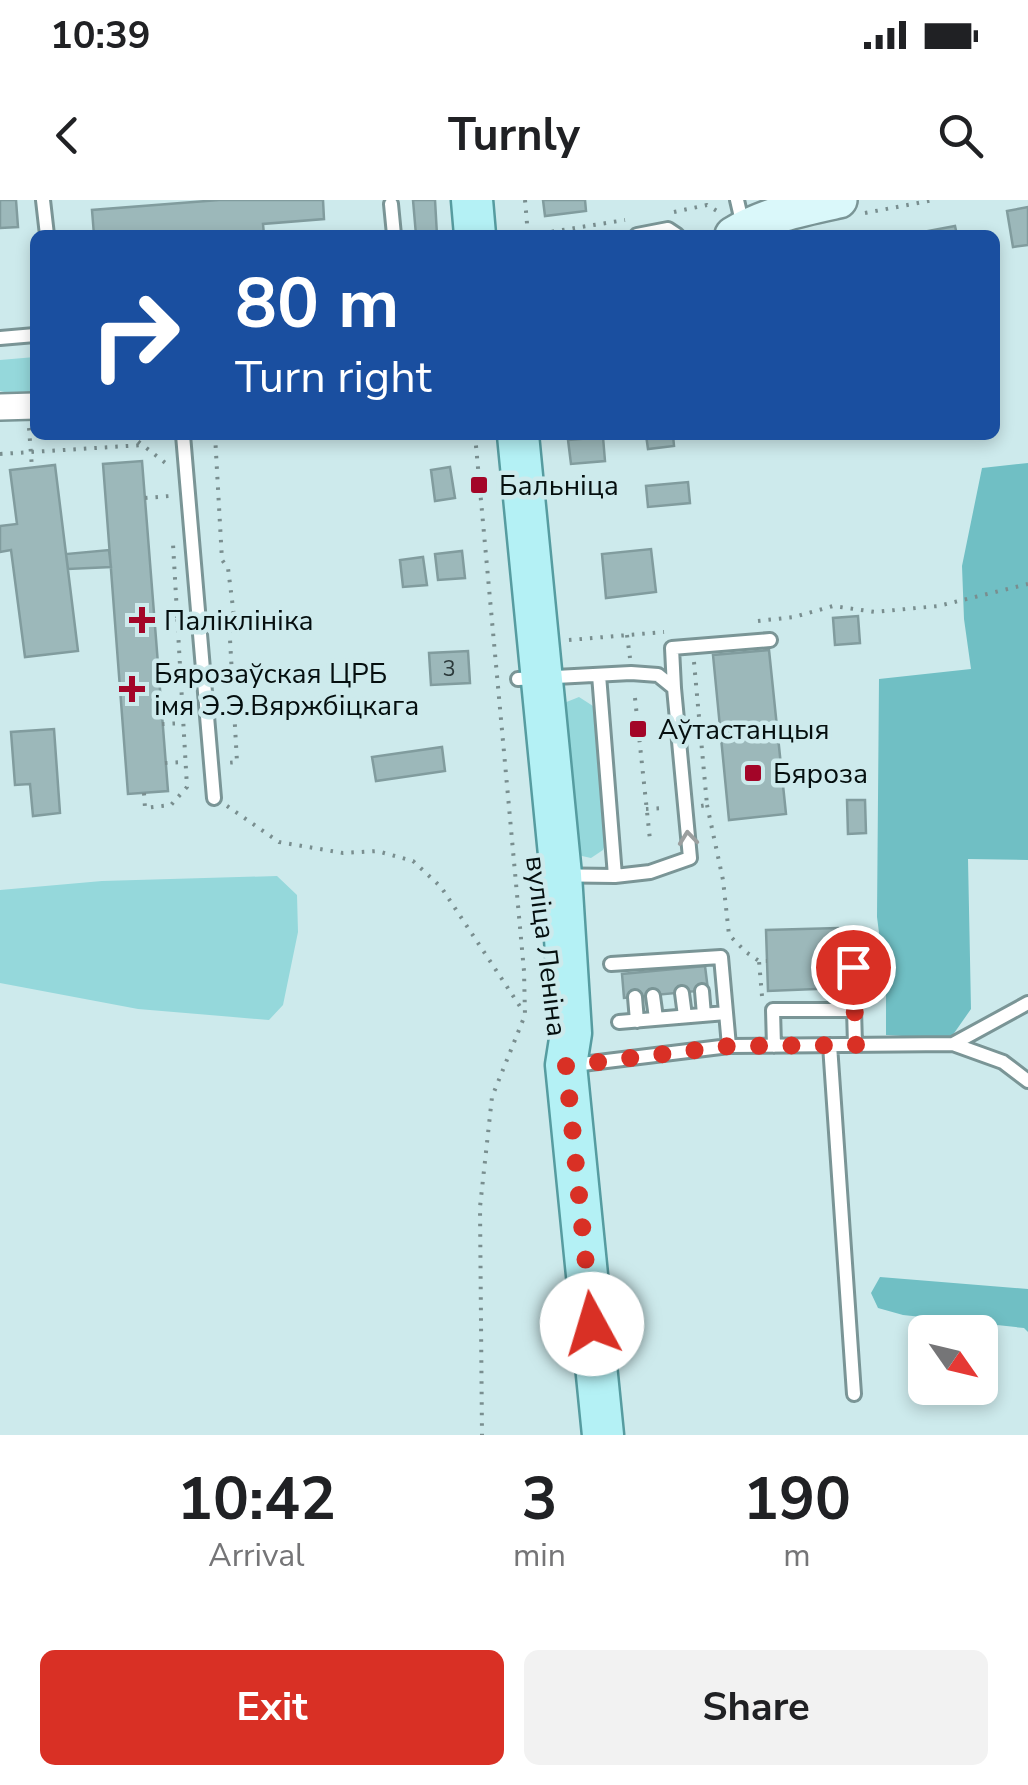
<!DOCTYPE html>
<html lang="en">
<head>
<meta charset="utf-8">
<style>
	body { margin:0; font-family:"Nunito Sans",sans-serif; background:#f2f2f2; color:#202124; height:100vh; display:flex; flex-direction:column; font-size:38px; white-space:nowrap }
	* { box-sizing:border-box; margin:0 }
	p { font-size:32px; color:#757577 }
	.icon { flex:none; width:55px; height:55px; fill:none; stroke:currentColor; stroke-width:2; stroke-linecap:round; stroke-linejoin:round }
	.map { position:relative; height:1235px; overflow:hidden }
	.side { display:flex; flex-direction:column; background:#fff; flex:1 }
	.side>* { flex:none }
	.hud { position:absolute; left:30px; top:30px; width:970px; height:210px; border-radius:15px; box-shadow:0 5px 15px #0003; background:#1a4fa0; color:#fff; overflow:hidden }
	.needle { width:65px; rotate:124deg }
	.fabs { position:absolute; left:908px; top:1115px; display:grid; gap:20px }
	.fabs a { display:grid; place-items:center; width:90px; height:90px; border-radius:15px; background:#fff; box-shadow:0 5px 15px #0003; font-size:50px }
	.pin { position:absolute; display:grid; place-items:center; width:85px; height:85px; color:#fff; margin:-42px; border:5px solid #fff; border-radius:50%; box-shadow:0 2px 10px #0007 }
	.me { position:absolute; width:110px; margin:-55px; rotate:354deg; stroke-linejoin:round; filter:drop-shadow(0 0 8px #0008) }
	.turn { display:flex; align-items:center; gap:35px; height:210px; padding:0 40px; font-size:45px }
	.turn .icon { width:130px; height:130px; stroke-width:2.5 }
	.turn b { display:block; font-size:70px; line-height:85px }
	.eta { display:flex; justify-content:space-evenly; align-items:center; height:170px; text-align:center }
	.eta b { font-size:60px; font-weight:700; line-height:70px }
	.action { display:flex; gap:20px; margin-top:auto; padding:20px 40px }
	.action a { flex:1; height:115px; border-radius:15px; background:#d93025; color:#fff; font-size:40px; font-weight:700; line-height:115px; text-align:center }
	.action a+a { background:#f2f2f2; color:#202124 }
	.status { display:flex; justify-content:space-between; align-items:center; height:70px; padding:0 50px; background:#fff; direction:ltr }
	.status svg { height:28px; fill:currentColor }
	header { display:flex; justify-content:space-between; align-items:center; height:130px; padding:0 40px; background:#fff; font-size:45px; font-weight:700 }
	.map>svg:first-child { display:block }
	.green { fill:#95d8db }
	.forest { fill:#70bfc4 }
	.building { fill:#9cb8ba; stroke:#819c9e; stroke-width:2.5 }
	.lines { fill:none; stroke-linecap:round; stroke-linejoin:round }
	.lane-casing { stroke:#7a9596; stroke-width:18 }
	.street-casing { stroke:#7a9596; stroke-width:30 }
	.secondary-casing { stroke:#7a9596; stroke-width:40 }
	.primary-casing { stroke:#569ca0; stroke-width:45 }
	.path { stroke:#798e8f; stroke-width:4; stroke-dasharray:2.5 8; stroke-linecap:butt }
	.lane { stroke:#fff; stroke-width:12 }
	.street { stroke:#fff; stroke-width:25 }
	.secondary { stroke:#daf8fa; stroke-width:35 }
	.primary { stroke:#b4f1f5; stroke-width:40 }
	.oneway { stroke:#9b9f9f }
	.route { stroke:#d93025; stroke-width:18; stroke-dasharray:0 32.4 }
	.poi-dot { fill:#a30528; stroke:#cdeaec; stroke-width:4 }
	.labels { text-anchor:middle; stroke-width:9; stroke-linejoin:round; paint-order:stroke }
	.number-label { font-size:22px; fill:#2b393a }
	.poi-label { font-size:28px; fill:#050f0f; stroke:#cdeaec; text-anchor:start }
	.street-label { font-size:28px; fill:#050f0f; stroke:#cdeaec }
</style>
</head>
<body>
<div class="status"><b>10:39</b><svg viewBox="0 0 49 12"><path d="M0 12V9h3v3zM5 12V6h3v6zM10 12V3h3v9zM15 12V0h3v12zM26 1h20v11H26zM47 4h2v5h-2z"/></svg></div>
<header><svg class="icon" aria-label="back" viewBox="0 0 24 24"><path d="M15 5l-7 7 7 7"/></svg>Turnly<svg class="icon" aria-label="search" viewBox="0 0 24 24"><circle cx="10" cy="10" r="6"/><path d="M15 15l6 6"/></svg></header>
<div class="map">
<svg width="1028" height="1235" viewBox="0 0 1028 1235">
	<rect width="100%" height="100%" fill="#cdeaec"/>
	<path class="green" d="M35,157V192L17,195L0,191V160Z
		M579,497L593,506L606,642L603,650L591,658L582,656L570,647L564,503Z
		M277,676L297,695L298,732L283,805L269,820L138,809L0,783V690L102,681Z"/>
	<path class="forest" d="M1028,263V660L968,659L971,809L950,839L886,835V788L877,717L879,479L971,469L964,419L962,366L982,268Z
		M880,1077L1028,1089V1132L1024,1128L903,1115L878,1108L871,1093Z"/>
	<path class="building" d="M0,0H16L18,27L0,28Z
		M219,0H323L324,19L263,24L264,35H94L92,10Z
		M413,0H435L437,35H416Z
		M543,0H585L586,11L545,16Z
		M1028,7V45L1013,47L1007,11Z
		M955,26L957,35H924L923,32Z
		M646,235H673L674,246L648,249Z
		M603,237L605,261L571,264L568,240Z
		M142,261L168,591L128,594L103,264Z
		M55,265L78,451L25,457L11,350L0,352V326L17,324L10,270Z
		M450,267L455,298L435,301L431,270Z
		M688,282L690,303L648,307L646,286Z
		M651,349L656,392L606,398L602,354Z
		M109,350L111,367L68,369L66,354Z
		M462,351L465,378L438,380L435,354Z
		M423,357L427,385L403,387L400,360Z
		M858,416L860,443L835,445L833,418Z
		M769,450L786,614L729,620L713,455Z
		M468,451L470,483L431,485L429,453Z
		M54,529L60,613L33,616L30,584L15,585L11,532Z
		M442,547L445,571L376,581L372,557Z
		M847,600H865L866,633L848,634Z
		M838,728L840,788L768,791L766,730Z
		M705,766L708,790L624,798L622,774Z"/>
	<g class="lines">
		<defs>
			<path id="lane" d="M43,0L47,35
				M737,0L740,13L746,24
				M391,4L394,35
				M637,35L668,29L677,35
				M0,138L35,135
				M183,235L214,598
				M599,475L615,676
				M518,479L631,473L658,475L674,488L690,658L650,672L615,676L536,675
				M674,488L672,448L770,440
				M852,737L855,845
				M611,764L721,757L729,846
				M702,791L704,815
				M682,793L685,816
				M653,796L656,818
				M635,797L637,821
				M619,822L726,813
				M953,844L1003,862L1028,881
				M830,845L854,1194
				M774,846L773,810H854
				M574,865L729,846L953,844L1028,803"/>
			<path id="street" d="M0,207L35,206"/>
			<path id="secondary" d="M733,35C766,15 802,8 839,0"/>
			<path id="primary" d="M472,0L475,35
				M518,235L561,675L571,833L566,865L603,1235"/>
		</defs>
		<use href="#lane" class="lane-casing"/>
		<use href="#street" class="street-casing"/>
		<use href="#secondary" class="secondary-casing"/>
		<use href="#primary" class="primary-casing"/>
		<path class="path" d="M525,0L528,35
			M674,12L707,5L717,11
			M865,13L934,0
			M531,35L625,20
			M29,228L32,268
			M130,235L168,265
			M215,235L222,360L228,368L234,416L229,422L237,562L226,563
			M475,235L524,771L525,815L492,897L480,1007L482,1235
			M0,254L143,245
			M145,298L170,296
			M154,417L177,416
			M758,421L794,417L833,406L875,412L938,406L1028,384
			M627,435L630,458
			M569,440L664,432
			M694,462L707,605L701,606
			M635,498L650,640
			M162,524L183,523
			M701,535L721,532
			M165,563L185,562
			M144,593L145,608L171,605L187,587L173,344
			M707,605L723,680L729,735L746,752L759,761
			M227,606L279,642L343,653L377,651L413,661L441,687L523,811
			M646,609L666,608
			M762,796L759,761H767"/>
		<use href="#lane" class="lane"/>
		<use href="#street" class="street"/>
		<use href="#secondary" class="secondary"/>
		<use href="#primary" class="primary"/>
	</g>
	<defs><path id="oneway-chevron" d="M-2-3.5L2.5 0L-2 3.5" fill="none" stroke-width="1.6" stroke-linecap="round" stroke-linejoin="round" transform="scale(2.5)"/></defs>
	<use class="oneway" href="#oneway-chevron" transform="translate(688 638) rotate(-96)"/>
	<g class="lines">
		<path class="route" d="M592,1124L566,866L729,846L856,845L853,767"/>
	</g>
	<g class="poi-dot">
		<rect x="469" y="275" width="20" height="20" rx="5"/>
		<path d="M137 405h10v10h10v10h-10v10h-10v-10h-10v-10h10z"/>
		<path d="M127 474h10v10h10v10h-10v10h-10v-10h-10v-10h10z"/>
		<rect x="628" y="519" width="20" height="20" rx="5"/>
		<rect x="743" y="563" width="20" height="20" rx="5"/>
	</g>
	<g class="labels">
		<g class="number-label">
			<text x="449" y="476">3</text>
		</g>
		<g class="poi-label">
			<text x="499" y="295">Бальніца</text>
			<text x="164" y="430">Паліклініка</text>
			<text x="154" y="483">Бярозаўская ЦРБ<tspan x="154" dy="32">імя Э.Э.Вяржбіцкага</tspan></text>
			<text x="658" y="539">Аўтастанцыя</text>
			<text x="773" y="583">Бяроза</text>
		</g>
		<g class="street-label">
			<text transform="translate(547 746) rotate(83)" y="10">вуліца Леніна</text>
		</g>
	</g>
</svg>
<div class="fabs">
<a><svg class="needle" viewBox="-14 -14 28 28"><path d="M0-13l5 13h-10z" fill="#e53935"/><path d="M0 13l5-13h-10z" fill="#757577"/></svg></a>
</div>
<div class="pin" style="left:853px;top:767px;background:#d93025"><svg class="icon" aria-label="arrive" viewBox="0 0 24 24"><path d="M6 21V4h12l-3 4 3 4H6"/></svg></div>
<svg class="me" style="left:592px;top:1124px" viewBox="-20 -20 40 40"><circle r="19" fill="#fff"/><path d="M0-13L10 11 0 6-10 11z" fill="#d93025"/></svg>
<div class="hud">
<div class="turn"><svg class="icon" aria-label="right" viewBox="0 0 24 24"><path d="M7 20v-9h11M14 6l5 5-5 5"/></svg><div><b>80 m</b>Turn right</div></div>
</div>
</div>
<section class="side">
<div class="eta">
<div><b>10:42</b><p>Arrival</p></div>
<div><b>3</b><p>min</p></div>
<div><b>190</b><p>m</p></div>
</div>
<div class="action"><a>Exit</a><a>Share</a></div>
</section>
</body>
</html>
